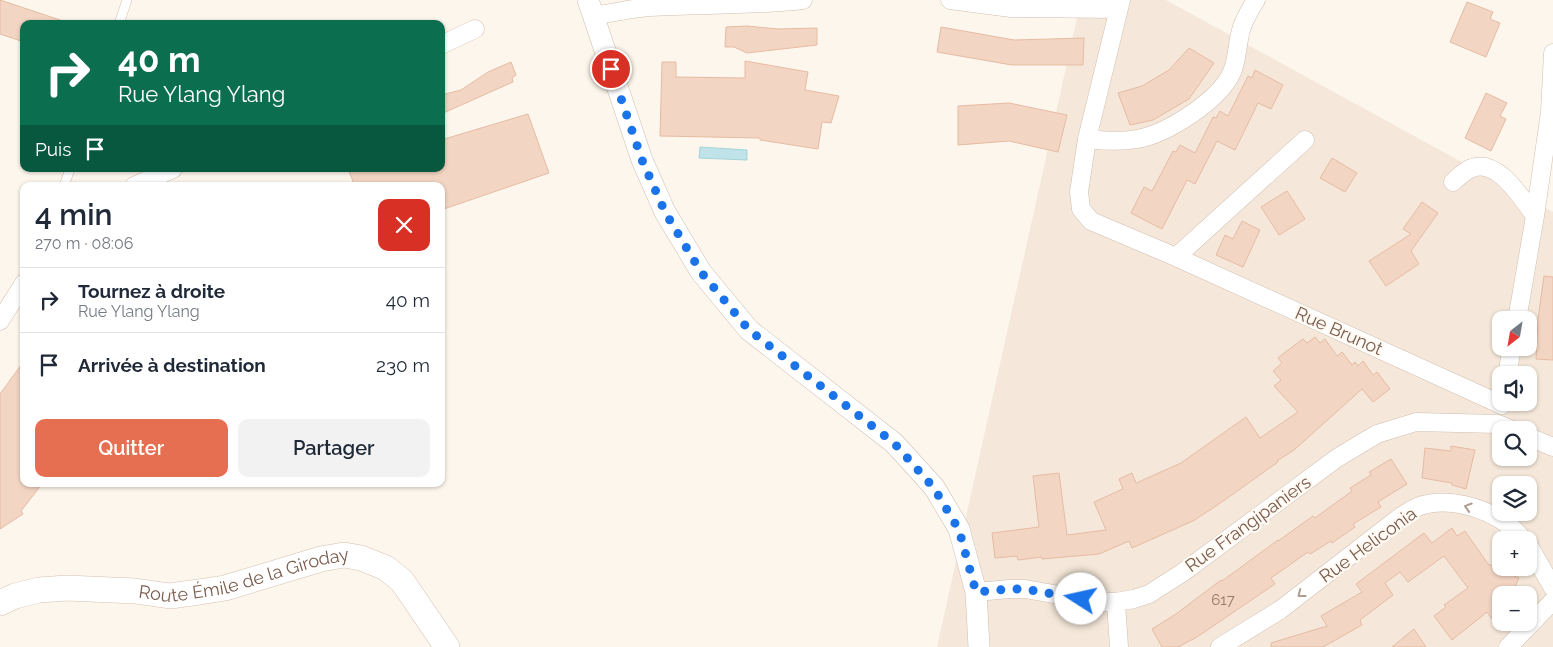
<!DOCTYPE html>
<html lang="fr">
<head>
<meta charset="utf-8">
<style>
	body { margin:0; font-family:Raleway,sans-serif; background:#f2f2f3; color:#1f2937; height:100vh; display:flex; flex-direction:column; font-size:19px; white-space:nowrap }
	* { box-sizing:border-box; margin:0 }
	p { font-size:16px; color:#747a83 }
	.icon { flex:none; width:28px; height:28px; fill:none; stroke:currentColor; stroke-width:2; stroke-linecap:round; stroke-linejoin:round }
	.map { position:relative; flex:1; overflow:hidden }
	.sheet { position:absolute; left:20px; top:182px; width:425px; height:305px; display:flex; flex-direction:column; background:#fff; border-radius:10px; box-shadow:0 1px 4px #0004 }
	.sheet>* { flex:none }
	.top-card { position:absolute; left:20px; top:20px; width:425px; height:152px; border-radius:10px; box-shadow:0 1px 4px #0004; background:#0b6e4f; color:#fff; overflow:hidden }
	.needle { width:32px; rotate:211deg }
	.tools { position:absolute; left:1492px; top:311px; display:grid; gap:10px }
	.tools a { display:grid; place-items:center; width:45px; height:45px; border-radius:10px; background:#fff; box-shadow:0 1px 4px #0004; font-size:25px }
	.pin { position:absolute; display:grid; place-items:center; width:42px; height:42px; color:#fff; margin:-21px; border:2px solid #fff; border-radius:50%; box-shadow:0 1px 5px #0007 }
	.me { position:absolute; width:55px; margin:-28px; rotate:280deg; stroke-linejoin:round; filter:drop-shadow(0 0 4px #0008) }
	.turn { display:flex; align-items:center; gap:18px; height:105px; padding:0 15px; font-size:22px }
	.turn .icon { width:65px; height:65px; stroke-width:2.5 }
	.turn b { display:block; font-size:35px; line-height:42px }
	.then { display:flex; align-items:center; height:48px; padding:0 15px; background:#0003; gap:10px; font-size:19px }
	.round { display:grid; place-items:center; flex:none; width:52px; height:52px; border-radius:10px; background:#f2f2f3 }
	.summary { display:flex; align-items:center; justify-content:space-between; height:85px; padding:0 15px }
	h1 { font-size:30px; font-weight:600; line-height:38px }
	.primary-button { display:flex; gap:10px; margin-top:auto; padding:10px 15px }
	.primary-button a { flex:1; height:58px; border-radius:10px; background:#e76f51; color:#fff; font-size:20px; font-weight:600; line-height:58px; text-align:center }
	.primary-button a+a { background:#f2f2f3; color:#1f2937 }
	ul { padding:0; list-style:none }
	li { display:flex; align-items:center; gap:15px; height:65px; padding:0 15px; border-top:1px solid #e0e1e3 }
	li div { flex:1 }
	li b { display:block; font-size:19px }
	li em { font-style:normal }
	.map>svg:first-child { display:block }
	.residential { fill:#f5e8da; fill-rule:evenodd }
	.water { fill:#bfe3e8; stroke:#a5d3da }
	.building { fill:#f3d5c3; stroke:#e6bba3 }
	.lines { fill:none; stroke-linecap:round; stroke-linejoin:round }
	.service-casing { stroke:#d1beb0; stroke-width:10 }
	.minor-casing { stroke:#d1beb0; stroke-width:19 }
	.tertiary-casing { stroke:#d1beb0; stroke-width:22 }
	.secondary-casing { stroke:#d6c0b0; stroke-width:26 }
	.service { stroke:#fff; stroke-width:9 }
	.minor { stroke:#fff; stroke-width:18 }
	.tertiary { stroke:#fff; stroke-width:21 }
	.secondary { stroke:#fff; stroke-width:25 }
	.oneway { stroke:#af9d94 }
	.route { stroke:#1a73e8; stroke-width:9; stroke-dasharray:0 16.2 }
	.labels { text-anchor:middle; stroke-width:4.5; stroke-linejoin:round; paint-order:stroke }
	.number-label { font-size:15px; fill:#987a6a }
	.street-label { font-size:18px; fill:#7a5c4d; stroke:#fffaf3 }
</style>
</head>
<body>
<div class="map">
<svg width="1553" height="647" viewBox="0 0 1553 647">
	<rect width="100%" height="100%" fill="#fdf6ec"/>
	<path class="residential" d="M1081,0H1166L1553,212V647H937ZM1501,320H1529V348H1501ZM1501,375H1529V402H1501ZM1501,430H1529V458H1501ZM1501,485H1529V512H1501ZM1501,540H1529V568H1501ZM1501,595H1529V622H1501Z"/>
	<path class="water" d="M700,147L747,150V160L699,158Z"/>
	<path class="building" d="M0,0L63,21L62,24H24V42L0,34Z
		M1467,2L1493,12L1490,19L1500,23L1486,57L1450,42Z
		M747,26L778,29L817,28V45L747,53L734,47H725L726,27Z
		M941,27L1014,40L1084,38L1083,65H1012L937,52Z
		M1189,48L1214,63L1189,99L1153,120L1130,125L1118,93L1142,86L1169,70Z
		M745,61L808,72L805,90L839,96L831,123L822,122L818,149L760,140V138L660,136L662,62H676V77L745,78Z
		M511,62L516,75L512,78L513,82L441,114V95L461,90L488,72Z
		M1255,70L1283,85L1271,109L1258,103L1235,150L1217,141L1195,184L1187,180L1162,229L1131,213L1144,187L1152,191L1173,151L1176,152L1180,145L1195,153L1213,117L1216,118L1220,111L1228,116L1248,76L1252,78Z
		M1486,93L1507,103L1500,116L1506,119L1491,151L1465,138Z
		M1009,103L1067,115L1058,152L1009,141L958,145V106Z
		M528,114L549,173L441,210V186H355L348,169H441V140Z
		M1332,158L1357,173L1345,192L1320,178Z
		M1287,191L1305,219L1279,235L1261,207Z
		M1422,202L1438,213L1411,251L1419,264L1386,286L1369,261L1411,234L1403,229Z
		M1242,221L1260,230L1243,267L1216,255L1225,235L1233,239Z
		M1544,276L1553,277V360L1536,359L1538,319Z
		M1315,337L1320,343L1325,339L1337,356L1342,352L1352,365L1355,362L1358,366L1363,361L1373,375L1377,372L1390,389L1373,402L1362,389L1294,450L1277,461L1278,462L1219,504L1193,521L1132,548L1129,541L1099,554L1042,559V557L1018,560L1017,556L995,558L992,533L1039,527L1033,476L1059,473L1067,535L1106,530L1094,502L1123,489L1119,479L1132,473L1136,483L1181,463L1246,417L1260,438L1298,412L1274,386L1281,380L1273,371L1282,363L1278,358L1284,353L1303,339L1307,343Z
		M24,361V484H42L21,511L23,514L0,529V394Z
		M1451,446L1475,450L1466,489L1452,485V483L1422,478L1425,448L1451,451Z
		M1391,459L1407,484L1378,502L1381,507L1353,524L1355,527L1332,543L1331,541L1310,554L1308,552L1271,578L1275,584L1197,637L1178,647H1162L1152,629L1176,614L1221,580L1222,581L1278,540V541L1313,516L1315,518L1352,491L1350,488L1371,475L1369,472Z
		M1452,528L1457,536L1465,531L1488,564L1519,578L1512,593L1501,587V631L1487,612L1452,640L1434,616L1446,607L1444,605L1468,588L1444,556L1408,582L1400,572L1385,583L1393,595L1360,620L1362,625L1323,647H1271V643L1327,626L1321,616L1362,592L1356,584L1424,533L1432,543Z
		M1414,629L1426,647H1392Z"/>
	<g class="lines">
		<defs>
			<path id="service" d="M119,24L127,0
				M64,186L70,169"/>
			<path id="minor" d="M950,0L1011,8L1119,9
				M1121,0L1087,139L1079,192L1081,209L1091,221L1176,257L1502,405
				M593,15C612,14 631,8 650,7C701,4 752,6 803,0
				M441,45L475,29
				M1087,139C1104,141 1121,142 1137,139C1167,134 1220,100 1232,72C1238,58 1237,41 1242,27C1245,18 1251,8 1256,0
				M1453,182C1459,177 1465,170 1472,168C1498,158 1522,199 1535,216
				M134,186L173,169
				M1176,257L1305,140
				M1517,320L1535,216L1550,112L1553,53
				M0,321L24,283
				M1507,375L1512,348
				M1529,437L1553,447
				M1529,546L1553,588
				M976,592L1010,589H1025L1099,602H1116L1134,599L1149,594L1182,573L1337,458L1377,434L1416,422L1498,424L1513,430
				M1116,602L1119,647
				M1220,647L1280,610L1400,517C1405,514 1411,510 1417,507C1447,496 1485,507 1510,526C1515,530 1519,535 1524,540
				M1508,647L1553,601"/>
			<path id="tertiary" d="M588,0L642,160L665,212L701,272L749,330L894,443L934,487L959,529L976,592L979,647"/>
			<g id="secondary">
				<path id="s1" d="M0,603L15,596L39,590L67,588L135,591L170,596L199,592L225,588L321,559L344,555L361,558L386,568L402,581L447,647"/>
			</g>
		</defs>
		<use href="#service" class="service-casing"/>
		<use href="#minor" class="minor-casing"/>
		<use href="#tertiary" class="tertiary-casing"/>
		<use href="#secondary" class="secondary-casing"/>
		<use href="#service" class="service"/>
		<use href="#minor" class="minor"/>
		<use href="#tertiary" class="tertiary"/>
		<use href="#secondary" class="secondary"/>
	</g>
	<defs><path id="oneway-chevron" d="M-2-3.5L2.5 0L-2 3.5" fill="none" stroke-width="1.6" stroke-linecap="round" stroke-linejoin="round" transform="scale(1.25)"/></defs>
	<g class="oneway">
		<use href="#oneway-chevron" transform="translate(1468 507) rotate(-163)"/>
		<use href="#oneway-chevron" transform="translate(1301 594) rotate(142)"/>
	</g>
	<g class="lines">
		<path class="route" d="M611,69L642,160L665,212L701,272L749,330L894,443L934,488L959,530L976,592L1010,589H1025L1081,599"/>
	</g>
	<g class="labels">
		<g class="number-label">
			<text x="1223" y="605">617</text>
		</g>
		<g class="street-label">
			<text transform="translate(1339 331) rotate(24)" y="6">Rue Brunot</text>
			<text transform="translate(1248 524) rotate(-36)" y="6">Rue Frangipaniers</text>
			<text transform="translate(1368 545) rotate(-36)" y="6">Rue Heliconia</text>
			<text dy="6" stroke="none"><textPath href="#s1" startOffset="249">Route Émile de la Giroday</textPath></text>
		</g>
	</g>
</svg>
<div class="tools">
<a><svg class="needle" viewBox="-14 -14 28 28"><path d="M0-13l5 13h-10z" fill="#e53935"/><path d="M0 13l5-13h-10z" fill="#747a83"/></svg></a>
<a><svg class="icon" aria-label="sound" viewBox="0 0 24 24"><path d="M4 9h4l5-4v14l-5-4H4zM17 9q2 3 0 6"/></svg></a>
<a><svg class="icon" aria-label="search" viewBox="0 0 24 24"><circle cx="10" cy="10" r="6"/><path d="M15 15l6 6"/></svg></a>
<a><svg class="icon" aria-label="layers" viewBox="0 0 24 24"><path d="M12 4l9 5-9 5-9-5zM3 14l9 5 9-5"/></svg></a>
<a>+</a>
<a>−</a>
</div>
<div class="pin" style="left:611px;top:69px;background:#d93025"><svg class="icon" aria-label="arrive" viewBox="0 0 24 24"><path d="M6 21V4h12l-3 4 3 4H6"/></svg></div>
<svg class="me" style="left:1081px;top:599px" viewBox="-20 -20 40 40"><circle r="19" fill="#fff"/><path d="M0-13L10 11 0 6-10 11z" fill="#1a73e8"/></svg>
<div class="top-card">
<div class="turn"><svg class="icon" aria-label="right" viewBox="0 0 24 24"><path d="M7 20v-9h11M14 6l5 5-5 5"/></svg><div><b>40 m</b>Rue Ylang Ylang</div></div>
<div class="then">Puis<svg class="icon" aria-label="arrive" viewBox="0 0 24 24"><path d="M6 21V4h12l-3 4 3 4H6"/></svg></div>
</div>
<section class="sheet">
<div class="summary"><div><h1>4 min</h1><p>270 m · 08:06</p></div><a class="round" style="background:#d93025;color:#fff"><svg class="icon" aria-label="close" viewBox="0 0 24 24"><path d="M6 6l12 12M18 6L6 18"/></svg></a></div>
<ul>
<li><svg class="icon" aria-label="right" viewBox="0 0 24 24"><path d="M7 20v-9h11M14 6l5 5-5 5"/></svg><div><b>Tournez à droite</b><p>Rue Ylang Ylang</p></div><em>40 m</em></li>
<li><svg class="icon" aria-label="arrive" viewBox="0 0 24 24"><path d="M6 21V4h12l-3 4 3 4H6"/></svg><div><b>Arrivée à destination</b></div><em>230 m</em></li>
</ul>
<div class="primary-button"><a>Quitter</a><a>Partager</a></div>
</section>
</div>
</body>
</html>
